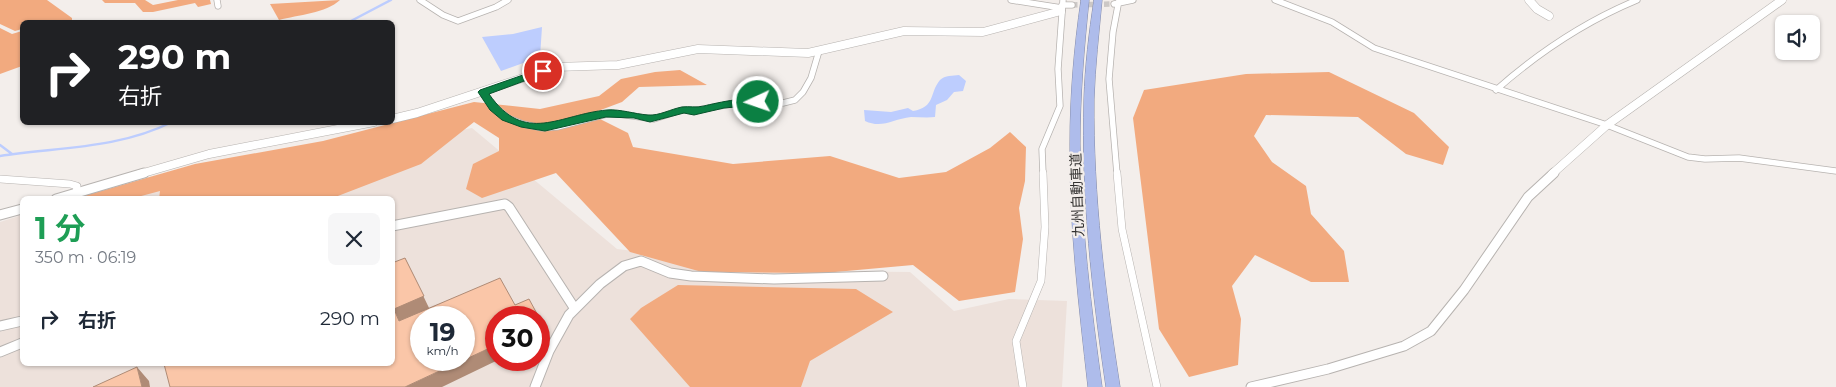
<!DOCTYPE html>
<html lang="ja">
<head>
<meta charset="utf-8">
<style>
	body { margin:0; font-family:Montserrat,"Noto Sans JP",sans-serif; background:#f6f6f7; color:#1f2937; height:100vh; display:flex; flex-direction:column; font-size:19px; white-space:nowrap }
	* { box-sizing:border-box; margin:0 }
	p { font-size:16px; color:#747a83 }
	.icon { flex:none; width:28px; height:28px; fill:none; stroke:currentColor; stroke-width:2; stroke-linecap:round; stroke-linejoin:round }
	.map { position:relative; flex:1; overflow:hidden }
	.sheet { position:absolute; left:20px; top:196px; width:375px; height:170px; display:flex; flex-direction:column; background:#fff; border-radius:8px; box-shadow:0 1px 4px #0004 }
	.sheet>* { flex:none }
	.hud { position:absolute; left:20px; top:20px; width:375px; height:105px; border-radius:8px; box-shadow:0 1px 4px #0004; background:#202124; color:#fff; overflow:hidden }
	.tools { position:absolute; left:1775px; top:15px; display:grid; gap:10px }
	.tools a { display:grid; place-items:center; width:45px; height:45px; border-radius:8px; background:#fff; box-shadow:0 1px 4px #0004; font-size:25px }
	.speed { position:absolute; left:410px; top:306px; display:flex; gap:10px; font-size:25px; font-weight:700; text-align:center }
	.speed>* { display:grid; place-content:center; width:65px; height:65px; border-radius:50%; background:#fff; box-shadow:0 1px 4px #0004; line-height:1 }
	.speed small { font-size:12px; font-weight:400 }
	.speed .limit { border:8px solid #d22; background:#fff; color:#111 }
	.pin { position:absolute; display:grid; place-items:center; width:42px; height:42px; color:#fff; margin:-21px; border:2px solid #fff; border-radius:50%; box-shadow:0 1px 5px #0007 }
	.me { position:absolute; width:55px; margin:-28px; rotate:267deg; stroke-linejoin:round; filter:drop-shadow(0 0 4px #0008) }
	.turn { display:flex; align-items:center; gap:18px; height:105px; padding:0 15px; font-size:22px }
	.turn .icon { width:65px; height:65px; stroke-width:2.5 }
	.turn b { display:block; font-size:35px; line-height:42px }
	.round { display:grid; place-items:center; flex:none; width:52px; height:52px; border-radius:8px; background:#f6f6f7 }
	.head { display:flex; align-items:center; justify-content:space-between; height:85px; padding:0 15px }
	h1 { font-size:30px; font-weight:700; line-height:38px; color:#1e9e55 }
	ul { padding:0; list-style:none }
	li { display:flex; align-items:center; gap:15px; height:75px; padding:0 15px }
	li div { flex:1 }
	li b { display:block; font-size:19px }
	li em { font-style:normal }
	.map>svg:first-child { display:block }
	.built { fill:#ede1db; fill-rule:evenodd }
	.green { fill:#f2aa7f }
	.water { fill:#bdcdfe }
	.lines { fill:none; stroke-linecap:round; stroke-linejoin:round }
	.stream { stroke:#bdcdfe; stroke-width:2.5 }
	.street-tunnel { stroke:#ccc8c6; stroke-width:5.5; stroke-dasharray:5.5 2.5; stroke-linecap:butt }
	.street-far1-casing { stroke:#b7b3b0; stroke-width:7 }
	.street-casing { stroke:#b7b3b0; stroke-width:8 }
	.secondary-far1-casing { stroke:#b7b3b0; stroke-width:9 }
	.secondary-casing { stroke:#b7b3b0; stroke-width:11 }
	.highway-casing { stroke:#838baa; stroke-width:1 }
	.street-far1 { stroke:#fff; stroke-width:5.5 }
	.street { stroke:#fff; stroke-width:7 }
	.secondary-far1 { stroke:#fff; stroke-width:8 }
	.secondary { stroke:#fff; stroke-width:9 }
	.highway { fill:#aebceb; fill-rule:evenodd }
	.shaded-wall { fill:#af8b76 }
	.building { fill:#fac6a8; stroke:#af8b76 }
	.route { fill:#0b8043; stroke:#07532c }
	.labels { text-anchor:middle; stroke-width:4.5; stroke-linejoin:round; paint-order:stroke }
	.street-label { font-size:14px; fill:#323130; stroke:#f3eeeb }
</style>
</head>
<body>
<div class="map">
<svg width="1836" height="387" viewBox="0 0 1836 387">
	<rect width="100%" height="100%" fill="#f3eeeb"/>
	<path class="built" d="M472,128L617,249L802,271L910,272L954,311L1009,299L1067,301L1062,387H0V222L22,215V364H392V199H105ZM421,318H464V360H421ZM496,318H539V360H496Z"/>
	<path class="green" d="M0,0H47L72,18V22H22V29L15,31L0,24Z
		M102,0H145L153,5L178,0H210L211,4L198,7L195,3L153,12H143L135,3H105Z
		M340,0C326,13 298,15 279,20L270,4Z
		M0,28L12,34L22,31V66L0,74Z
		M680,70L707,85L639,87L622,102L590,114L628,133L633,147L733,164L830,156L899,178L946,172L990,148L1010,132L1026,147L1025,181L1019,208L1023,239L1015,292L959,301L913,265L824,273L702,272L630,252L556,173L482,198L466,189L473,164L499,151V138L474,122L421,164L330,199H159L160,191L130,199H73L195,164L323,141L474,102L540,109L599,96L621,79L655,72Z
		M1329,72L1414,113L1449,147L1443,165L1406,154L1358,117L1266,115L1254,136L1272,162L1306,186L1311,214L1344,251L1349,282H1311L1255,255L1232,286L1241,319L1238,365L1189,377L1159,329L1133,118L1144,90L1246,74Z
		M678,285L856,289L893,312L810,361L801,387H690L630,319L641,308Z"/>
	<path class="water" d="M542,27L540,57L501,71L482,37L513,34Z
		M959,75L966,81L963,91L954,92L947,100L936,105L935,117C927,118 919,117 911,117C893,119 882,129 865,121L864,110L891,112L908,108L913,111C936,107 929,93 940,80C945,75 953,76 959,75Z"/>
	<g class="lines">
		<path class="stream" d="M349,22L391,0
			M0,145L12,154
			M0,156C59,147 118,149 172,122"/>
		<path class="street-tunnel" d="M1072,5L1114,4"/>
		<defs>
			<path id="street-far1" d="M217,0L218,6
				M420,0L443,15L458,21L496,7L508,0
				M1011,0L1062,8
				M1275,0L1332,22L1374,48L1607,125L1688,157L1705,159L1739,158L1836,171
				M1114,4L1133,0
				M1062,5H1072
				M1496,90C1539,52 1584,22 1637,0
				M483,92L495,107L508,118L523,124L542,128L557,127L611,113L654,119L682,110L692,111L731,104L783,103L795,100L803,92L811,78L819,51
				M1043,174L1042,149L1060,106L1058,69L1063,0
				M1117,174L1109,79L1113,32L1119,0"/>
			<path id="street" d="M1117,173L1122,229L1157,387
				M0,179L70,184L77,186L76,193
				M1023,387L1016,341L1041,281L1045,227L1043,173"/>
			<path id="secondary-far1" d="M1529,0L1537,9L1549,16
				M392,119L417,113L556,67L618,65L698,49L808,53L904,31L983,32L1061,11
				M140,174L209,154L374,122
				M1552,174L1607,125L1782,0"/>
			<path id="secondary" d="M56,199L144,173
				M0,215L22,209
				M392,226L505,204L509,207L575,309
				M0,326L22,321
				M0,352L22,343
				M535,387L549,351L569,315L600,284L624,266L641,261L670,273L691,276L774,279L883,276
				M1251,387L1328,369L1404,346L1431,331L1464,290L1528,197L1554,173"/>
			<path id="highway" d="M1081,0H1089C1084,48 1080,96 1080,144C1081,226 1091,307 1102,387H1088C1079,306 1069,225 1070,144C1070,96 1074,48 1081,0Z
				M1094,0H1102C1099,33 1095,66 1094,99C1093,196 1105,291 1120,387H1106C1092,291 1081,196 1084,99C1085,66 1089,33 1094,0Z"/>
		</defs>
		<use href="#street-far1" class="street-far1-casing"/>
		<use href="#street" class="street-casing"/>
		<use href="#secondary-far1" class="secondary-far1-casing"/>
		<use href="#secondary" class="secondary-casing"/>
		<use href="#highway" class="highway-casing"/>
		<use href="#street-far1" class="street-far1"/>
		<use href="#street" class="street"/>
		<use href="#secondary-far1" class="secondary-far1"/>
		<use href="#secondary" class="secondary"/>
		<use href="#highway" class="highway"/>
	</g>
	<path class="shaded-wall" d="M405,258L430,310L399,321L394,309Z
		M542,323L547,337L539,341V325Z
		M496,345V360H498L442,387H405Z
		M137,367L149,381L150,387H142Z"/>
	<path class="building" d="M405,258L424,296L394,309L399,321L500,278L515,305L529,299L542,323L539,325V318H496V345L464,360V318H421V360H463L405,387H170L164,364H392V263Z
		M137,367L142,387H93Z"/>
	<path class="route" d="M543,68L546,69V73L489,94C525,146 560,114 607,110C621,109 634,114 648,115C659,116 671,109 682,107C689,106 696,108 704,106C716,103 755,94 764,102L758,105L724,108L694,115L684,113L650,122L634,118L606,117L545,131L521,127L502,120L490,110L478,92L480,90Z"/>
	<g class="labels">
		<g class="street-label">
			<text transform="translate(1077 195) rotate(-92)" y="5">九州自動車道</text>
		</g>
	</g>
</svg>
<div class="tools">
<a><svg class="icon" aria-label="sound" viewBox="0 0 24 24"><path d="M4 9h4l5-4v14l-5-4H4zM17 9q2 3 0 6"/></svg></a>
</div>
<div class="speed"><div>19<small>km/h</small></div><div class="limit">30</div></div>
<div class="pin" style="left:543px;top:71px;background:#d93025"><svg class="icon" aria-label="arrive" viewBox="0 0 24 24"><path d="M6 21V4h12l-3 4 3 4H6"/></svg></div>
<svg class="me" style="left:758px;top:102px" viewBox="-20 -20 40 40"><circle r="17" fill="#0b8043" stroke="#fff" stroke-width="3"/><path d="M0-11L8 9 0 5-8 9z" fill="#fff"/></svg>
<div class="hud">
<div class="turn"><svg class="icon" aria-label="right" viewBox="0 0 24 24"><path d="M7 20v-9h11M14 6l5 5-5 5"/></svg><div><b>290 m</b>右折</div></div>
</div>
<section class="sheet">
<div class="head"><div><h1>1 分</h1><p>350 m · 06:19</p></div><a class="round"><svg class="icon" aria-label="close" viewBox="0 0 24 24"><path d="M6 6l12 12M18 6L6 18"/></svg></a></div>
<ul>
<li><svg class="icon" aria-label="right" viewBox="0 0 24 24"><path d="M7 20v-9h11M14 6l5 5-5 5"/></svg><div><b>右折</b></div><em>290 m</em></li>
</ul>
</section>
</div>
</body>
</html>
